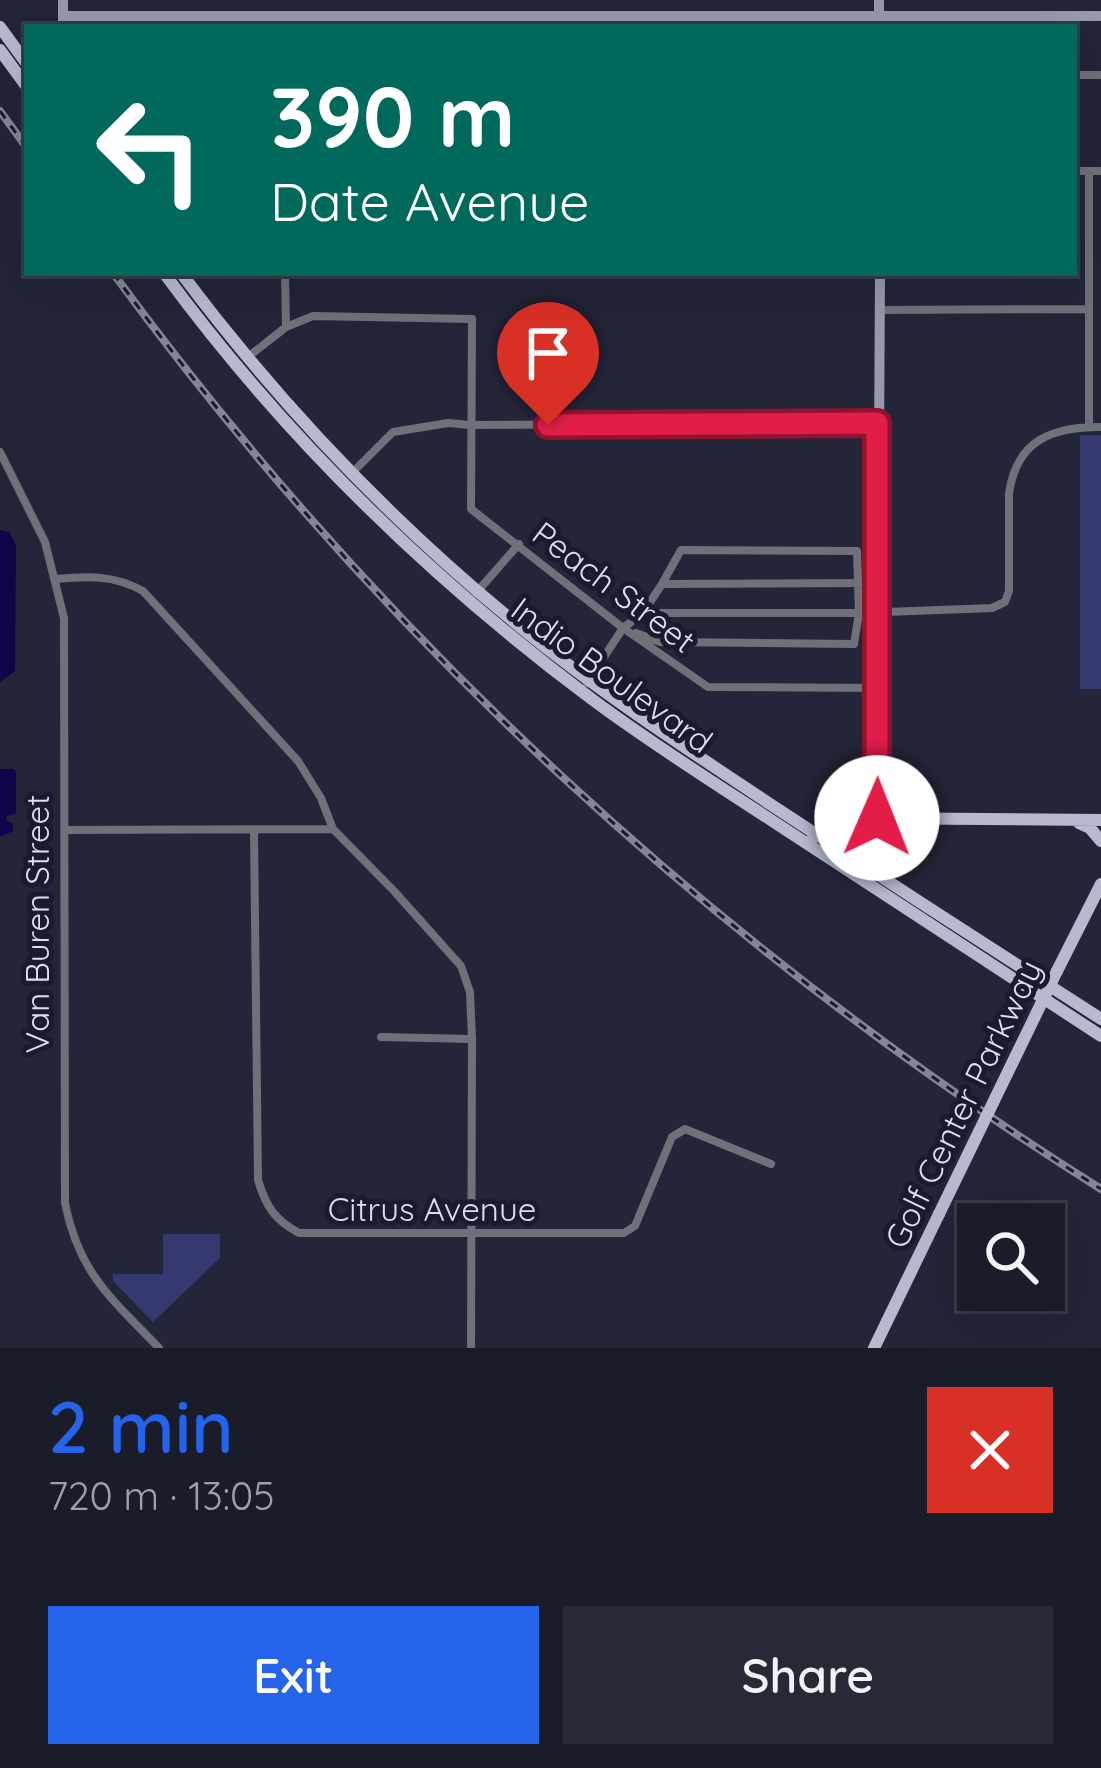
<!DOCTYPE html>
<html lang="en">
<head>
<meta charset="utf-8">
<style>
	body { margin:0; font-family:Quicksand,sans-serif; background:#272936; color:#f1f3f6; height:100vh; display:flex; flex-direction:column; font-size:45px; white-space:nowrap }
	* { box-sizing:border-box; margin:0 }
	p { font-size:39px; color:#9fa1a8 }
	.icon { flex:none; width:66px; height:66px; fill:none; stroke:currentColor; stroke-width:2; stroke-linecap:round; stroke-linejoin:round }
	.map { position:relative; height:1348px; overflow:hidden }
	.drawer { display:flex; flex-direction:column; background:#1a1c2a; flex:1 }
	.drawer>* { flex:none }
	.top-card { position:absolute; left:24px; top:24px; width:1053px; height:252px; border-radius:0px; box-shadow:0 12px 48px #0002,0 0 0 3px #383a47; background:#00695c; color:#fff; overflow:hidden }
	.buttons { position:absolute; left:957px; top:1203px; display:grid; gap:24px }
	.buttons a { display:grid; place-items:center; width:108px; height:108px; border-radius:0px; background:#1a1c2a; box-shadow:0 12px 48px #0002,0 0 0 3px #383a47; font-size:60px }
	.pin { position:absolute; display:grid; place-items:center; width:102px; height:102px; color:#fff; margin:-123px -51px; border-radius:50% 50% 50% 0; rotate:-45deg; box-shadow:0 0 12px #0007 }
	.pin .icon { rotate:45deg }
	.me { position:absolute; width:132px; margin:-66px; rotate:1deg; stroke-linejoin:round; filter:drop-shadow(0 0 9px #0008) }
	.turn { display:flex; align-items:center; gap:42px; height:252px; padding:0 48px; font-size:54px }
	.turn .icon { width:156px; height:156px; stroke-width:2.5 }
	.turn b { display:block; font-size:84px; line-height:102px }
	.round { display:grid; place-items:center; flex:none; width:126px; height:126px; border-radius:0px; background:#272936 }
	.overview { display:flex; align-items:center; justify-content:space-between; height:204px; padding:0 48px }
	h1 { font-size:72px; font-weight:600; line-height:90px; color:#2563eb }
	.cta { display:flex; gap:24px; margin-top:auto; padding:24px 48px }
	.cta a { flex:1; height:138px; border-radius:0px; background:#2563eb; color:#fff; font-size:48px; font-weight:600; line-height:138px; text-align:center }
	.cta a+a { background:#272936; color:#f1f3f6 }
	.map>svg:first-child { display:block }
	.green { fill:#363970 }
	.water { fill:#12034d }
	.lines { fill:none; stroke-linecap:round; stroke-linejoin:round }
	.street { stroke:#6f707a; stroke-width:8 }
	.secondary { stroke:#979aaa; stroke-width:10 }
	.primary { stroke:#b7bacf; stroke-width:12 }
	.rail-casing { stroke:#848695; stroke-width:8 }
	.rail { stroke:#191c2e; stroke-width:3; stroke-dasharray:9; stroke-linecap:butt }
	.primary-bridge { stroke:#b7bacf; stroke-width:12 }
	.route-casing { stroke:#92132f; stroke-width:30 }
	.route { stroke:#e11d48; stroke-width:21 }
	.labels { text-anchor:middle; stroke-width:10; stroke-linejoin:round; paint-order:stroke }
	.street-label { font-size:33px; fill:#dcdfeb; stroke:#191c2e }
</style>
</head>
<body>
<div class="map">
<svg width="1101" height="1348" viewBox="0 0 1101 1348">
	<rect width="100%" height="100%" fill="#232538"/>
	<path class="green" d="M1080,435H1101V689H1080Z
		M163,1234H220V1258L153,1322L113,1281V1274H163Z"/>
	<path class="water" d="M0,530L9,532L16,545L15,671L0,682Z
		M0,769H14L16,772V813L7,816L6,820L13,824V831L0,837Z"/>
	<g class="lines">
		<path class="street" d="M1074,75H1101
			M1074,171H1101
			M285,273L286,327
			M880,310L1089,309
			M248,357L286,327L313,316L472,319L471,509L623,628L708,687L878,688
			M1089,427V171
			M0,452L45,542L64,618L65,1203C79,1274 112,1299 159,1348
			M351,474L393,432L448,423L470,425L877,423
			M56,579C89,576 114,575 143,591L298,761L321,798L333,829L394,891L461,966L470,992L472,1039L471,1348
			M476,593L519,544
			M643,613H859L992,608L1005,602L1009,591V493C1017,439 1053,427 1101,427
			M636,633L660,642L854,644L859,613L857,551L681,550L662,584
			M587,683L623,628L643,613L662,584L877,583
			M65,830L333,829
			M254,830L258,1180C266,1207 275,1220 299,1233H624L635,1226L672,1137L685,1129L771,1164
			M381,1037L472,1039"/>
		<path class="secondary" d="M63,0V27
			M879,0V27
			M63,16H1101
			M877,818L880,273"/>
		<path class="primary" d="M0,27L27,64
			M0,50L27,87
			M164,273C284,436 431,579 593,700C652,744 713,782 774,822C883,894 992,965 1101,1036
			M181,273C283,409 401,532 534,638C610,699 692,752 773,806C882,878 991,948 1101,1019
			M1079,823L1090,828L1101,841
			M812,839L828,824L847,818L1101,820
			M1057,971L1101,884
			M874,1348L939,1214"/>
		<defs>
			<path id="rail" d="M0,111L27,148
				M113,273C381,639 717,948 1101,1189"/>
		</defs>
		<use href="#rail" class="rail-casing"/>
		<use href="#rail" class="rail"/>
		<path class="primary-bridge" d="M939,1214L1057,971"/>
	</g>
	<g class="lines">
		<defs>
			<path id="route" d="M548,425L877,423V818"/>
		</defs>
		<use href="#route" class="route-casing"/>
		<use href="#route" class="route"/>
	</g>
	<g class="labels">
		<g class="street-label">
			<text transform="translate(614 587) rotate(37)" y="12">Peach Street</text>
			<text transform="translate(612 675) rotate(36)" y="12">Indio Boulevard</text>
			<text transform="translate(37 924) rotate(-90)" y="12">Van Buren Street</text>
			<text transform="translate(963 1104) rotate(-64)" y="12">Golf Center Parkway</text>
			<text x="432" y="1221">Citrus Avenue</text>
		</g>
	</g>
</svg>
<div class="buttons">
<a><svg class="icon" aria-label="search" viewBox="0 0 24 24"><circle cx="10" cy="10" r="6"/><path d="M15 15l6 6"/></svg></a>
</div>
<div class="pin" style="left:548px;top:425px;background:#d93025"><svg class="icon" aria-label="arrive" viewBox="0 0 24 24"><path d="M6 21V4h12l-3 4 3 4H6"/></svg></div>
<svg class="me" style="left:877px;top:818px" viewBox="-20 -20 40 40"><circle r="19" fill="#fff"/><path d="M0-13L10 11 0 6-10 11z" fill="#e11d48"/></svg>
<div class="top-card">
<div class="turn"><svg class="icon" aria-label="left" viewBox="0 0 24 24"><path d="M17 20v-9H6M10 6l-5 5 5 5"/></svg><div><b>390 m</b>Date Avenue</div></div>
</div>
</div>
<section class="drawer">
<div class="overview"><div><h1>2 min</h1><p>720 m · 13:05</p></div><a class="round" style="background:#d93025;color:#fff"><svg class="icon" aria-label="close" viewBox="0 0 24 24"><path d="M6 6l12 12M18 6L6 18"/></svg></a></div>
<div class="cta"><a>Exit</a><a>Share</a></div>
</section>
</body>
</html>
